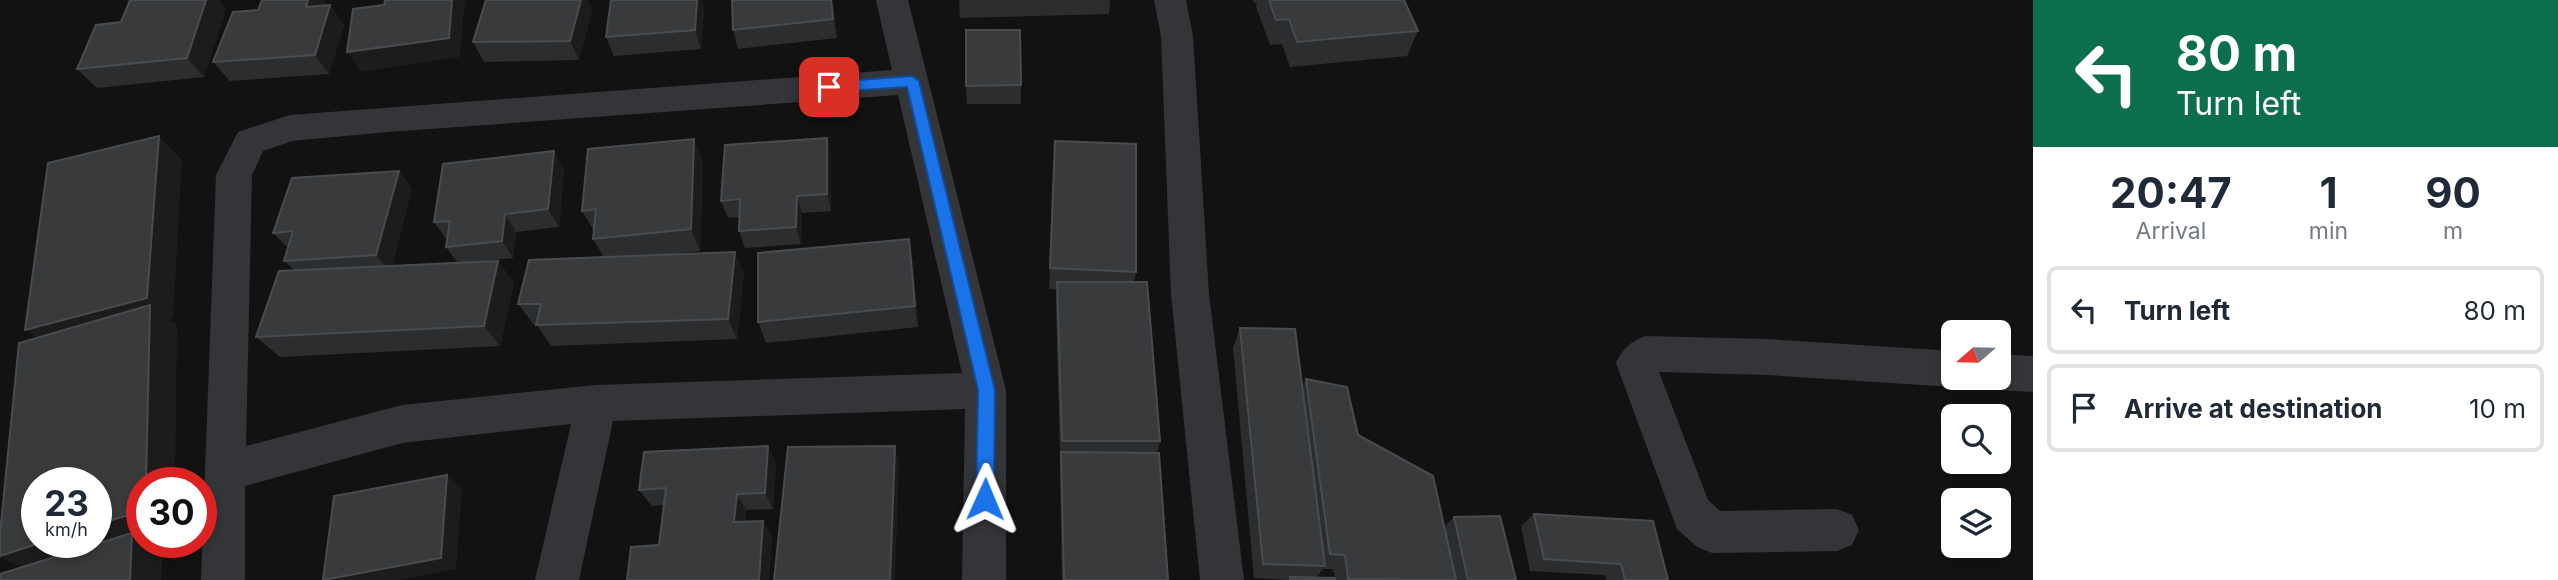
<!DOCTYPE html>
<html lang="en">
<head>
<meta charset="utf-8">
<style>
	body { margin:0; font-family:Inter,sans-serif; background:#f2f2f3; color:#1f2937; height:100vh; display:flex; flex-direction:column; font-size:26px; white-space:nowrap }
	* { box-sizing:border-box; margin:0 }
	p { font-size:23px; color:#747a83 }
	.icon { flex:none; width:38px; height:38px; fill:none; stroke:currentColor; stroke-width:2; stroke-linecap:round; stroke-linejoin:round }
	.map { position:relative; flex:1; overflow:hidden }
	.details { display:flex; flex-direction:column; background:#fff; width:525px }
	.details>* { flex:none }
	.guide { background:#0b6e4f; color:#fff; overflow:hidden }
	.needle { width:46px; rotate:250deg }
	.tools { position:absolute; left:1941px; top:320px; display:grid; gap:14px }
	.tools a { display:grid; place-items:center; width:70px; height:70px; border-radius:10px; background:#fff; box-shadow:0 4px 10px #0003; font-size:35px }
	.speed { position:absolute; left:21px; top:467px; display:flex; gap:14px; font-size:35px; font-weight:700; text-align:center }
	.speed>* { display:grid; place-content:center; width:91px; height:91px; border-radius:50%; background:#fff; box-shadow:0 4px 10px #0003; line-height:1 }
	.speed small { font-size:18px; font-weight:400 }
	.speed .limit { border:10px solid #d22; background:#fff; color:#111 }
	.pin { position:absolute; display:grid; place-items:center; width:60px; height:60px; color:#fff; margin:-30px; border-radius:14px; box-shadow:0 4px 10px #0006 }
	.me { position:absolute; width:77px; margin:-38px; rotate:1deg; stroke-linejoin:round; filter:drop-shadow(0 0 5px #0008) }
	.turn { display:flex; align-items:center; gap:24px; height:147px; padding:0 28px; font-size:32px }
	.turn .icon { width:91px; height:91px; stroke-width:2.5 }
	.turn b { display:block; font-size:49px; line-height:60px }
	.eta { display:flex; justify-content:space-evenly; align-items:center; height:119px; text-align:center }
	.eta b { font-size:42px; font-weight:700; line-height:49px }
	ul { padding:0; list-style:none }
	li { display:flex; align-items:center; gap:21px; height:88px; margin:0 14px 10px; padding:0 14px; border:4px solid #e0e1e3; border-radius:10px }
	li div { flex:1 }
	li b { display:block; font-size:26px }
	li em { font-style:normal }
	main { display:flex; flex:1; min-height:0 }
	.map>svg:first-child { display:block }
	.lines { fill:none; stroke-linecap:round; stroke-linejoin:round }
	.minor { fill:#343538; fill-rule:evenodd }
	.wall { fill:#2b2d2e; fill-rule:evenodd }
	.shaded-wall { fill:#1c1c1d }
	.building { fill:#383a3c; stroke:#494c4f; stroke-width:2 }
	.route { fill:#1a73e8; stroke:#114b97; stroke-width:2 }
</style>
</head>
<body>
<main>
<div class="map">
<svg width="2033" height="580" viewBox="0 0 2033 580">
	<rect width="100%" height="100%" fill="#121213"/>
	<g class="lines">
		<path class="minor" d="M876,0H908L1006,390V580H962L965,409L613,421L579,580H535L571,424L402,443L245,486V580H201L216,175L238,132L290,115L892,70ZM898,95L962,373L596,385L402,405L246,446L252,175L263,151L292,141L388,132Z
			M1154,0H1186L1193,36L1209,294L1244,580H1200L1171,294L1161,36Z
			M1645,336L1768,339L1953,351V378H1969L1967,382L1953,387L1768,375L1659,372L1708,500L1720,511L1837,509L1852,515L1859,530L1852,545L1837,551L1712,553L1697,547L1677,529L1616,363C1623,348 1630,342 1645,336Z
			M1998,354L2033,356V392L1998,390L1984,385L1981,378H1998Z"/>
	</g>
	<path class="wall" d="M611,0H702L704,8L701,49L614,56L606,37Z
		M732,0H833L837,38L738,49L733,30Z
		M959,0H1110L1109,14L960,18Z
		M1253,0H1404L1418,31L1407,56L1290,67L1282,44L1270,45L1256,7L1257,3H1254Z
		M327,5H330L344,25L329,74L230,81L213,62Z
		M226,9L204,77L97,88L77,69Z
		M592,10L579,60L484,62L473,42Z
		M1021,85V104H967L966,86Z
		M827,138L831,157V211L802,213L801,244L745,248L739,231V217L728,218L721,201Z
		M694,139L703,163L700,251L659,255L744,274L737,339L551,346L537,325H534L518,304L604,257L593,239L594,231L582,211Z
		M1055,141L1136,272L1134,282L1160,441L1157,453L1168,580H1062L1060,470V459L1056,303L1057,290L1049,289Z
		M564,169L559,227L516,232L513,258L474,262L498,261L514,283L500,346L280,357L256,337L294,270L284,261L288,248L273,233L399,171L412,189L392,266L458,263L446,247L447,240L434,222Z
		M913,260L918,327L766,343L758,322Z
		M1240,328L1302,387L1306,379L1444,527L1454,517L1516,580H1288L1254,578L1233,348ZM1323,569H1333L1335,578H1316Z
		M776,463L773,509L746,510L745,522L763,521L772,537L769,580H627L659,545L664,505L652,506L639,490Z
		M1534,514L1668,580H1606L1605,575L1530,571L1521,526Z"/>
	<path class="shaded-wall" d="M206,0H219L226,9L204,77L187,58Z
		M308,0H324L327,5L306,7Z
		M452,0H465L460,57L361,72L347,52Z
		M581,0H588L592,10L579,60L570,41Z
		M697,0H702L704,8L701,49L695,30Z
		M831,0H833L837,38L833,19Z
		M330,5L344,25L329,74L315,55Z
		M159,136L182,160L173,318L169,320L177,325L175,483H146L56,350L25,330Z
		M827,138L831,157V211L827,194Z
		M694,139L703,163L700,251L691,229Z
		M554,151L564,169L559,227L548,209Z
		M399,171L412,189L391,272L376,255Z
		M797,196L802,213L801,244L796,227Z
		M505,214L516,232L513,258L502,241Z
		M909,239L913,260L918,327L915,306Z
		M735,252L744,274L737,339L728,319Z
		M498,261L514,283L500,346L484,326Z
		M768,446L776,463L773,509L765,493Z
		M895,446L899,463L895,580H890Z
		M447,475L462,488L456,569L400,580H326Z
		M737,494L746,510L744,538L734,522Z
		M142,511V536L139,537L142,538V542H150L163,549L161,580H130L33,572L0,558V556L43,542H96V525Z
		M763,521L772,537L769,580H759Z"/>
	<path class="building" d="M130,0H206L187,58L77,69L96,25L121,22Z
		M262,0H308L306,7L330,5L315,55L213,62L233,12L258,10Z
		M385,0H452L449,38L347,52L353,9L384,5Z
		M486,0H581L570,41L473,42Z
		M611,0H697L695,30L606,37Z
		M732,0H831L833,19L733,30Z
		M1269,0H1404L1418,31L1297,42L1289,19L1276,20Z
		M966,30H1020L1021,85L966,86Z
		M159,136L147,298L25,330L48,163Z
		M827,138V194L797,196L796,227L739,231L740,199L721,201L725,145Z
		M694,139L691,229L593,239L596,209L582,211L588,149Z
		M1055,141L1136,144V272L1050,268Z
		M554,151L548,209L505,214L502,241L446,247L450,221L434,222L443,164Z
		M399,171L376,255L284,261L293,231L273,233L292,178Z
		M909,239L915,306L758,322V253Z
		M735,252L728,319L536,325L541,304H518L529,260Z
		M498,261L484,326L256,337L279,271Z
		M1057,282H1147L1160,441H1062Z
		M150,305L146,483H142V511L96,525V483H37V542H43L0,556V534L19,343Z
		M1240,328L1295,329L1325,566L1263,564Z
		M1306,379L1347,387L1358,435L1433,476L1456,580L1348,579L1345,555L1330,554Z
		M768,446L765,493L737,494L734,522L763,521L759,580H627L631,547L659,545L666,488L639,490L644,452Z
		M895,446L890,580H774L788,447Z
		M1061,452L1159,453L1168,580H1064Z
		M447,475L441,558L323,580L334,496Z
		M1534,514L1653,521L1668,580H1625L1621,564L1544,559Z
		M1500,516L1516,580H1468L1454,517Z
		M132,533L130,580H0V574Z
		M1290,577L1335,578V580H1290Z"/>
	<path class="route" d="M912,76L919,81L995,390L994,499L991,505L985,507L978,505L976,499L978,390L907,87L829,92L822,87L829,82Z"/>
</svg>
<div class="tools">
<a><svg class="needle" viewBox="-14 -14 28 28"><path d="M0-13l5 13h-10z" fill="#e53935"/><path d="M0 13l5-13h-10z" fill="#747a83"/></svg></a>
<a><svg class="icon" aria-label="search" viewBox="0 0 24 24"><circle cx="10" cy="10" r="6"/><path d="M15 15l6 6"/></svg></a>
<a><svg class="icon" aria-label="layers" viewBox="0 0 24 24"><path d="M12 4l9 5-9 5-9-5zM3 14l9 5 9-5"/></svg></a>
</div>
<div class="speed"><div>23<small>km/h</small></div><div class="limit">30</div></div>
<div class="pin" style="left:829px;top:87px;background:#d93025"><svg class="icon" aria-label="arrive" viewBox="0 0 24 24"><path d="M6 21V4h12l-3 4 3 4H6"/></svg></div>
<svg class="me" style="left:985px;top:499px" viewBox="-20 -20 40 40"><path d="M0-17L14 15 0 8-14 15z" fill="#1a73e8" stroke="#fff" stroke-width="4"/></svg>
</div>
<section class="details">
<div class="guide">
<div class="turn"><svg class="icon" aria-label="left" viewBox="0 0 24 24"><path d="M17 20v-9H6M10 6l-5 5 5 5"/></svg><div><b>80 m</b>Turn left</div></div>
</div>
<div class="eta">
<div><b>20:47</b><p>Arrival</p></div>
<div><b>1</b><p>min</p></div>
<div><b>90</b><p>m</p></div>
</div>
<ul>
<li><svg class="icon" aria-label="left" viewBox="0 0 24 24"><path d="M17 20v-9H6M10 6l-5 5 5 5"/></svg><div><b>Turn left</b></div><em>80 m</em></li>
<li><svg class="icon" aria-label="arrive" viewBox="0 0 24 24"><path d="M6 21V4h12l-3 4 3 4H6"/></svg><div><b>Arrive at destination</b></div><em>10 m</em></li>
</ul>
</section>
</main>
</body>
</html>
